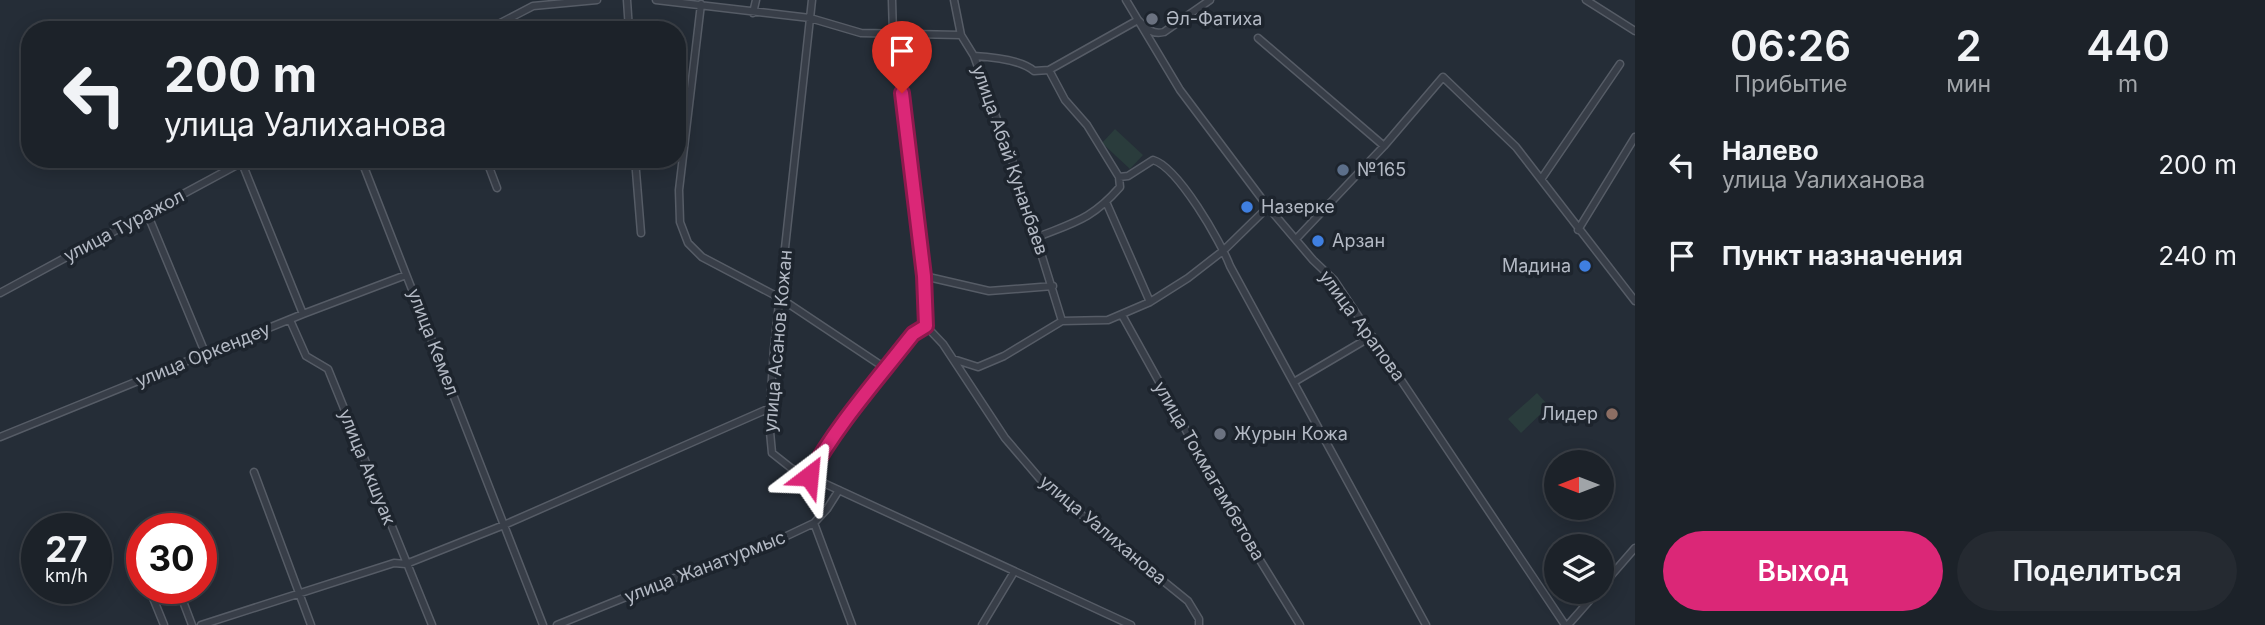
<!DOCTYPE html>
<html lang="ru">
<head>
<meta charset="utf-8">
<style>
	body { margin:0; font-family:Inter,sans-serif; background:#252a31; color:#f1f3f6; height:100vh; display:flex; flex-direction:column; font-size:26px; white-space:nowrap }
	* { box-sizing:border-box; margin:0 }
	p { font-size:23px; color:#a0a4a8 }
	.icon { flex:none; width:38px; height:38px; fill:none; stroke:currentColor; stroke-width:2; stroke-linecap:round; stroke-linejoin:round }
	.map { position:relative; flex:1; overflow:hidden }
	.sheet { display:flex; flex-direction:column; background:#1c2229; width:630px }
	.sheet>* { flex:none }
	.banner { position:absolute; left:21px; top:21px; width:665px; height:147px; border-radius:28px; box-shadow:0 4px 18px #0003,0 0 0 2px #3a3f46; background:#1c2229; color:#f1f3f6; overflow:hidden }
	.needle { width:46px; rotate:270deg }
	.buttons { position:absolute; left:1544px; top:450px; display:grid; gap:14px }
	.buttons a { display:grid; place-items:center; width:70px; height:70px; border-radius:50%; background:#1c2229; box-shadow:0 4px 18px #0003,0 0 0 2px #3a3f46; font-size:35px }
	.speed { position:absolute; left:21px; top:513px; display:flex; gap:14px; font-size:35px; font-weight:700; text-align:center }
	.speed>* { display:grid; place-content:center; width:91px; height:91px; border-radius:50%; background:#1c2229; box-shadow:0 4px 18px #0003,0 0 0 2px #3a3f46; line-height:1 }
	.speed small { font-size:18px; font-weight:400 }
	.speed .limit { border:10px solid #d22; background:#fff; color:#111 }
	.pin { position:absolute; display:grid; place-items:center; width:60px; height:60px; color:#fff; margin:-72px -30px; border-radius:50% 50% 50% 0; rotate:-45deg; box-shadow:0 0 7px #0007 }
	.pin .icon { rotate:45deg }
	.me { position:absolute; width:77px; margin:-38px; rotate:29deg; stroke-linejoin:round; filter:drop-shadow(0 0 5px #0008) }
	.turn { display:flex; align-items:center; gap:24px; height:147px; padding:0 28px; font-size:32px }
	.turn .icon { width:91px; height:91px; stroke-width:2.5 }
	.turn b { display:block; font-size:49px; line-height:60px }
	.eta { display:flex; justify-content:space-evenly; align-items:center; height:119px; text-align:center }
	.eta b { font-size:42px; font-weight:600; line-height:49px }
	.action { display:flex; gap:14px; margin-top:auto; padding:14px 28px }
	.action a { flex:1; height:80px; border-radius:42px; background:#db2777; color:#fff; font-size:28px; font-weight:600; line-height:80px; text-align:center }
	.action a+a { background:#252a31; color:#f1f3f6 }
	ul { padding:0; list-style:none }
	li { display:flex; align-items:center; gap:21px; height:91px; padding:0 28px }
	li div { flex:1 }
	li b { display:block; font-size:26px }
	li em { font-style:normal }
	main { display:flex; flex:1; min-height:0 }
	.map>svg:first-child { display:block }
	.green { fill:#2a3c3c }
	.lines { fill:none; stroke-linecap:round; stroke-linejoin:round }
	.street-casing { stroke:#565c66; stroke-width:9 }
	.street { stroke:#383e48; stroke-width:6 }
	.route-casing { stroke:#8e194d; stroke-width:18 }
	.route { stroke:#db2777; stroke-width:12 }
	.worship-dot { fill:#6b7280; stroke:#1d242d; stroke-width:2.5 }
	.service-dot { fill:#5c6f8a; stroke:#1d242d; stroke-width:2.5 }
	.shop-dot { fill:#3f7fe0; stroke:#1d242d; stroke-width:2.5 }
	.education-dot { fill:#8d6e63; stroke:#1d242d; stroke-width:2.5 }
	.labels { text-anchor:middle; stroke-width:7; stroke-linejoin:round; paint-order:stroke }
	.poi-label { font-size:18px; fill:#b3b9c4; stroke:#1d242d; text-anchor:start }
	.street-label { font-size:18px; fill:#b3b9c4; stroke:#1d242d }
</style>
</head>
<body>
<main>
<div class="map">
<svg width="1635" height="625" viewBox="0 0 1635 625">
	<rect width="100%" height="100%" fill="#252d37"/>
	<path class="green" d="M1115,129L1143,155L1130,169L1102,143Z
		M1537,393L1549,406L1521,433L1508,419Z"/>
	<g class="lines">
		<defs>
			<path id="street" d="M627,0L629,30
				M656,0L810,18L861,33L961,35
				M812,0L774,349L769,421L772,453L791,468L1131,625
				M892,0L893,35L899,66L924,276L926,326L943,344L1005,438L1046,486L1188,601L1199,619V625
				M954,0L961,35L974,56L1014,166L1062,321
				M1126,0L1180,90L1268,207L1313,260L1334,280L1565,625
				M1586,0L1635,31
				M701,4L679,190L680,222L688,243L702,257L780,298L885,368
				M753,13L756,0
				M487,30L533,6L597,0
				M1258,38L1384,146
				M974,56C991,57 1022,60 1034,71L1049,70L1138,20C1146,28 1152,35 1164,32L1210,0
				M1049,70L1065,100L1087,125L1119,177L1128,176L1153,160C1178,167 1221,242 1230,266L1426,625
				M361,159L543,625
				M486,159L497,188
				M635,159L641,233
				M242,163L303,314
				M1542,178L1620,64
				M1107,204L1150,302
				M147,213L206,355
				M1578,230L1635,137
				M1038,237C1075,222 1092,219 1120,187L1119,177
				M1297,238L1384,146L1443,77L1516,147L1635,301
				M924,276L989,291L1053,286
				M0,293L248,159
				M1122,315L1242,531L1300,625
				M290,320L306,356L328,369L432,625
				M953,359L978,367L1004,356L1062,321L1108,320L1150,302L1188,278L1224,250L1268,207
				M1294,382L1372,336
				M0,437L303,314L406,275
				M254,472L311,625
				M809,476C835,428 871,387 905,344L913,334L926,326
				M814,523L852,625
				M142,556L138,558L142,568
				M1601,587L1635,548
				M149,588L164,625
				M178,588L192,625
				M201,625L394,563L406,564L504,525L770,408
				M557,625L658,584L774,542L814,523L827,509L839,490
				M982,625L1014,572
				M1568,625L1597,592"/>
		</defs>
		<use href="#street" class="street-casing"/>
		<use href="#street" class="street"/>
	</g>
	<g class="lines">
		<defs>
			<path id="route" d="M809,476C835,428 871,387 905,344L913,334L926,326L924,276L902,93"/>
		</defs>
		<use href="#route" class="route-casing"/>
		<use href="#route" class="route"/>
	</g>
	<g class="worship-dot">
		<circle cx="1152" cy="19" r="7"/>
		<circle cx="1220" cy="434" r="7"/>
	</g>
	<circle class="service-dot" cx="1343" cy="170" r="7"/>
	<g class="shop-dot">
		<circle cx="1247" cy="207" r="7"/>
		<circle cx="1318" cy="241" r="7"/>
		<circle cx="1585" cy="266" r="7"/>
	</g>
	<circle class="education-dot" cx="1612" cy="414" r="7"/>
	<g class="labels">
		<g class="poi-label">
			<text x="1166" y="25">Әл-Фатиха</text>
			<text x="1357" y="176">№165</text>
			<text x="1261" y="213">Назерке</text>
			<text x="1332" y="247">Арзан</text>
			<text x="1571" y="272" text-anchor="end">Мадина</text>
			<text x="1598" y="420" text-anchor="end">Лидер</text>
			<text x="1234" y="440">Журын Кожа</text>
		</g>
		<g class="street-label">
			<text transform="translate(1010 160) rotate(71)" y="6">улица Абай Кунанбаев</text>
			<text transform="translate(124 226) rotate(-28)" y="6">улица Туражол</text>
			<text transform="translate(1362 326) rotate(54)" y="6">улица Арапова</text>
			<text transform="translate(778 341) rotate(-85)" y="6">улица Асанов Кожан</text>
			<text transform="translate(433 342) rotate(69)" y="6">улица Кемел</text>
			<text transform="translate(203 355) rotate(-22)" y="6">улица Оркендеу</text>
			<text transform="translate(367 467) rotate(68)" y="6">улица Акшуак</text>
			<text transform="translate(1209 471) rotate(60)" y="6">улица Токмагамбетова</text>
			<text transform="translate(1103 530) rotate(40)" y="6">улица Уалиханова</text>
			<text transform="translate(705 567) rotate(-21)" y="6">улица Жанатурмыс</text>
		</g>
	</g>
</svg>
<div class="buttons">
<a><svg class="needle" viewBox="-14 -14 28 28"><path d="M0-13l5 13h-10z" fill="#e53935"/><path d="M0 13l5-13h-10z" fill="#a0a4a8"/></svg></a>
<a><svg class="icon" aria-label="layers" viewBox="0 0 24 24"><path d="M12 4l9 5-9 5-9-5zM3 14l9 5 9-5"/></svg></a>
</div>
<div class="speed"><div>27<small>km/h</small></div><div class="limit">30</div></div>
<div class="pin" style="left:902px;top:93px;background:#d93025"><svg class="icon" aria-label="arrive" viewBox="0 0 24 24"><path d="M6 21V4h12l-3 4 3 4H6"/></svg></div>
<svg class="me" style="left:809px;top:476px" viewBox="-20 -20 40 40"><path d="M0-17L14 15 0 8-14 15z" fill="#db2777" stroke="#fff" stroke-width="4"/></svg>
<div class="banner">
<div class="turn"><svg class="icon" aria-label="left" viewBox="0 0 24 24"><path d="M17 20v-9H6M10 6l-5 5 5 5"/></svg><div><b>200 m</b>улица Уалиханова</div></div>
</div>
</div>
<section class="sheet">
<div class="eta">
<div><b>06:26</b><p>Прибытие</p></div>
<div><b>2</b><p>мин</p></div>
<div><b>440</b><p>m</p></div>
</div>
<ul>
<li><svg class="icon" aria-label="left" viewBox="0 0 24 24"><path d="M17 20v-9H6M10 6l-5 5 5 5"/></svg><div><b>Налево</b><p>улица Уалиханова</p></div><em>200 m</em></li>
<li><svg class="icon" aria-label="arrive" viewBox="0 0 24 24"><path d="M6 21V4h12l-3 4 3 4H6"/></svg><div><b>Пункт назначения</b></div><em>240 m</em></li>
</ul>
<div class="action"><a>Выход</a><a>Поделиться</a></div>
</section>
</main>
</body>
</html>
